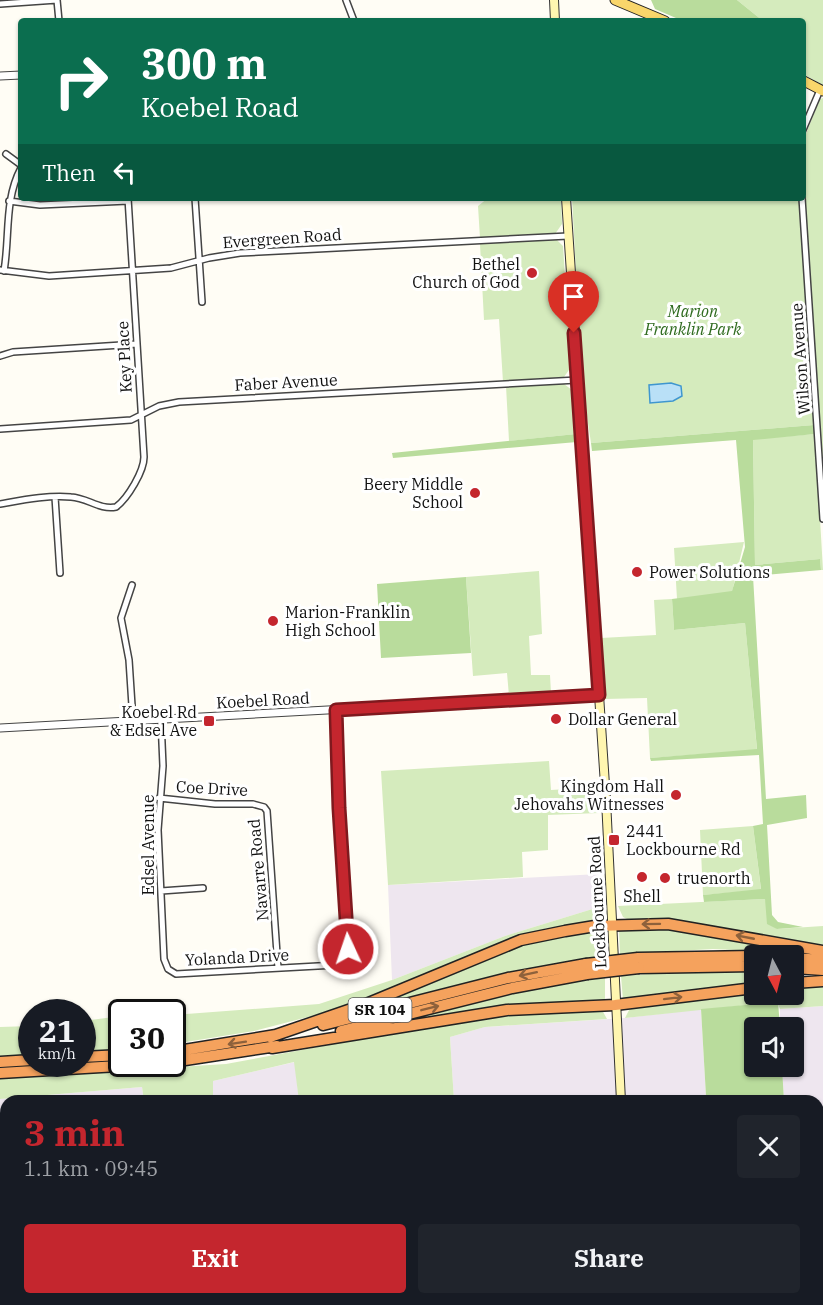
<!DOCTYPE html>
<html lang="en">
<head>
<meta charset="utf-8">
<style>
	body { margin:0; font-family:"IBM Plex Serif",serif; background:#20242c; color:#f1f3f6; height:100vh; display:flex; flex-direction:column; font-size:22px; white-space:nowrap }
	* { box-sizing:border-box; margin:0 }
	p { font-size:20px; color:#9ea1a6 }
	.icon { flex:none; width:33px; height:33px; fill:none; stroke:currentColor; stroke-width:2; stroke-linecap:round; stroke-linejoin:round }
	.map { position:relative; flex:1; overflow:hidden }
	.panel { position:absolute; left:0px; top:1095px; width:824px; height:210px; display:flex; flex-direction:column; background:#171b24; border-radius:18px 18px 0 0; box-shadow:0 2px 4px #0004 }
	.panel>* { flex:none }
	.banner { position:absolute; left:18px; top:18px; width:788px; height:183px; border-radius:6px; box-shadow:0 2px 4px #0004; background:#0b6e4f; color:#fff; overflow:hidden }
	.needle { width:39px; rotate:173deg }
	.tools { position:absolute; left:744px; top:945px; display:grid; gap:12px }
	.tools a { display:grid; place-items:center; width:60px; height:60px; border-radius:6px; background:#171b24; box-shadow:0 2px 4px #0004; font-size:30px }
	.speed { position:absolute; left:18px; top:999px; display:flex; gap:12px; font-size:30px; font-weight:700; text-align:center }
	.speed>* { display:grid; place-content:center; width:78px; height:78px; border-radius:50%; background:#171b24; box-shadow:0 2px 4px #0004; line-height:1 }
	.speed small { font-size:15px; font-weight:400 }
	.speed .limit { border:3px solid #111; border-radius:9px; background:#fff; color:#111 }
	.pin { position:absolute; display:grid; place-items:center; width:51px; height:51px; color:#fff; margin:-62px -26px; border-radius:50% 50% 50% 0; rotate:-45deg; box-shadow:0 0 6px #0007 }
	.pin .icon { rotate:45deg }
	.me { position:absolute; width:66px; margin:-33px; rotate:357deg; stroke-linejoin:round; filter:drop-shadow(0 0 4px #0008) }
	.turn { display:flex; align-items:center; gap:21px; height:126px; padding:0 24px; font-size:27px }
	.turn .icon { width:78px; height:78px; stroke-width:2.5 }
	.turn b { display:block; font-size:42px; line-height:51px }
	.then { display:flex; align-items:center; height:57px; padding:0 24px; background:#0003; gap:12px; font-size:22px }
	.round { display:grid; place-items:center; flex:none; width:63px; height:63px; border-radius:6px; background:#20242c }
	.overview { display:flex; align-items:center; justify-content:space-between; height:102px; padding:0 24px }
	h1 { font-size:36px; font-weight:700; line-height:45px; color:#c4262e }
	.cta { display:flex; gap:12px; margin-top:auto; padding:12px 24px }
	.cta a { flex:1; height:69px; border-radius:6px; background:#c4262e; color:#fff; font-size:24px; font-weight:700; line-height:69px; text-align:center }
	.cta a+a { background:#20242c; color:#f1f3f6 }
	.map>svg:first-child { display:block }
	.industrial { fill:#eee6ef }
	.green { fill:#d5ebbd }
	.forest { fill:#b9dc9c }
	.water { fill:#b9e0f7; stroke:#3f96cf; stroke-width:1.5 }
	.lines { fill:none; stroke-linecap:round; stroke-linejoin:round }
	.minor-casing { stroke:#444; stroke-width:8 }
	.tertiary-casing { stroke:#444; stroke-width:9 }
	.secondary-casing { stroke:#333; stroke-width:10 }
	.primary-casing { stroke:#222; stroke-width:11 }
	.motorway-casing { stroke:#222; stroke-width:13 }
	.minor { stroke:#fff; stroke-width:5 }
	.tertiary { stroke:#fff; stroke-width:7 }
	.secondary { stroke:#fff6b0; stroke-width:8 }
	.primary { stroke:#f9d66b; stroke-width:9 }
	.motorway { stroke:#f5a25d; stroke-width:10 }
	.motorway-bridge-casing { stroke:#222; stroke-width:13; stroke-linecap:butt }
	.motorway-bridge { stroke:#f5a25d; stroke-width:10 }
	.oneway { stroke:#8e613b }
	.route-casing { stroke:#7f191e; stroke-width:15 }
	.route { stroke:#c4262e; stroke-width:10 }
	.poi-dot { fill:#c4262e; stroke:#fff; stroke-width:2 }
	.labels { text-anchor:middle; stroke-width:6; stroke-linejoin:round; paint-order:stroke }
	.shield { fill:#fff; stroke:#585858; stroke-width:1.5 }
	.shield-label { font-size:15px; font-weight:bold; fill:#111 }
	.street-label { font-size:16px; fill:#111; stroke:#fff }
	.poi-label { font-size:16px; fill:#111; stroke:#fff; text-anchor:start }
	.park-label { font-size:16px; font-style:italic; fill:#2f6b1f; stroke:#fff }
</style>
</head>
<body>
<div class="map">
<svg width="823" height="1305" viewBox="0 0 823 1305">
	<rect width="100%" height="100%" fill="#fffdf5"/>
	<path class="industrial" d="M599,874V907L505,936L392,980L388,885Z
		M823,1006V1305H0V1099L142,1087L144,1101H6V1299H818V1101H784L782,1067L794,1066V1028L780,1027V1009Z
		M701,1009L706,1096L628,1101H454L450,1037L485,1027L625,1018Z
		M295,1062L299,1101H213V1081Z"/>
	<path class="green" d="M737,0H823V85L803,74L802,21H763Z
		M823,98V484L802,176L805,136L820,99Z
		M488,198H561L562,224L555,234L480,238L478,206Z
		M572,198H799L814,425L591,443L582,383Z
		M556,239L563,246L571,367L564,377L503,382L499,319L484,320L480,244Z
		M564,384L572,390L576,434L509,441L506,386Z
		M815,434L823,570H821L820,559L755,565L753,439Z
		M744,542L732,592L677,599L674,548Z
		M539,571L542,634L529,636L531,675H550L551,693L509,696L507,673L473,676L466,577Z
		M672,599L674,630L745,623L757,750L650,758L647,698L605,699L601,638L656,635L654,600Z
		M549,761L551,790L599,787V813L548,815V850L522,852L523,877L388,885L381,771Z
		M753,826L761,890L703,895L700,830Z
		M765,899L777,929L823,926V948L629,920L623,917L618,906Z
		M599,907L597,917L587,924L547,928L497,944L350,1006L254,1031L173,1044V1015L319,1004L392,980L505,936Z
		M675,928L802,951L801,953L713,949L620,954L619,930Z
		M586,931H601L603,956L518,970L372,1006L533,940Z
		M706,970L754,971V985L623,1000L621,976Z
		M605,978V1001L532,1004L394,1023L545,986Z
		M823,986V1006L780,1009L777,1002L625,1018L630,1008L754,993L794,994V989Z
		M562,1010H602L607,1019L485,1027L450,1037L454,1101H299L294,1062L213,1081V1101H144L142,1087L0,1099V1078L226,1064L476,1018Z
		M121,1016V1049L83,1052V1021Z
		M31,1026V1055L0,1056V1027Z"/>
	<path class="forest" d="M651,0H737L763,21H683L655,9Z
		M814,425L815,434L753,440L755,565L820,559L821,570L753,576L766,799L806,795L807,818L767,825L772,915L778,922L803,927L777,929L767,924L765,899L704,902L703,895L761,889L753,826L763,824L759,755L651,761L650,758L757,749L745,623L674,630L672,599L732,591L745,547L736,440L592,451L591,443Z
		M576,434L577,442L393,458L392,453Z
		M466,577L471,653L381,658L377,584Z
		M778,1002L780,1027L754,1028V1066L782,1067L784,1101H628L706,1096L701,1009Z"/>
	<path class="water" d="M671,383L681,386L682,396L673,401L650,403L649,385Z"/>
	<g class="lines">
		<defs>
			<path id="minor" d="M346,0L354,21
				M0,4L57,0L59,21
				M802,132L820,90
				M6,154L21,165
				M195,198L202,302
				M802,198L823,519
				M9,201L40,205L128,201
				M0,270L49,276L171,268L209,258L240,253L568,236
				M4,271C10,236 4,200 21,168
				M0,356L13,352L137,344
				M0,429L131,420L159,406L179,402L577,380
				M55,497L60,573
				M0,504C23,500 47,495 71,497C88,498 99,510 116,507C128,498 144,471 144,457L128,198
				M132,585L121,618L129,660L133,721
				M161,720L163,766L158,830L164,959L168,969L176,974L336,965L344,961L348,949L339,808L336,710
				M159,798L215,804H253L264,807L267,811L278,968
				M161,891L203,888
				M818,1250L823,1246
				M231,1299V1305"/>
			<path id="tertiary" d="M0,76L21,75
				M0,728L599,695"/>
			<path id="secondary" d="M554,0L555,21
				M566,198L606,800L621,1101
				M632,1299V1305"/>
			<path id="primary" d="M615,0L665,21
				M802,80L823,91"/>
			<path id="motorway" d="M638,958L754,956
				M794,958L823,960
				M639,968L754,966
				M794,968L823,970
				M794,983L823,981
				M323,1025L508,978L586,964
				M341,1031L512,988L587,974
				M270,1037L366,1004L521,940L565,931L595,926L668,924L823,951
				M272,1048L507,1010L615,1005L754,988
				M172,1052L276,1035
				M82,1057L122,1055
				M0,1062L32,1060
				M172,1062L277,1046
				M0,1073L152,1064"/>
		</defs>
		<use href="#minor" class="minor-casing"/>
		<use href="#tertiary" class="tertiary-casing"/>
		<use href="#secondary" class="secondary-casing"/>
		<use href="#primary" class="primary-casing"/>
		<use href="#motorway" class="motorway-casing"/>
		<use href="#minor" class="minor"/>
		<use href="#tertiary" class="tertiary"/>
		<use href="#secondary" class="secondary"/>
		<use href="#primary" class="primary"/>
		<use href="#motorway" class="motorway"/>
		<defs>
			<path id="motorway-bridge" d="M586,964L638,958
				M587,974L639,968"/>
		</defs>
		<use href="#motorway-bridge" class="motorway-bridge-casing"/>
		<use href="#motorway-bridge" class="motorway-bridge"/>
	</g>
	<defs><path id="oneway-shaft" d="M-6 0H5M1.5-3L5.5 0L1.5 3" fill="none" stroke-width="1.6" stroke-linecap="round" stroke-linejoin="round" transform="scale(1.5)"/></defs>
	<g class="oneway">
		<use href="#oneway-shaft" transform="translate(651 924) rotate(179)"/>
		<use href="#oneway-shaft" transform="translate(745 937) rotate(-169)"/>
		<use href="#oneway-shaft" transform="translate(528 974) rotate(168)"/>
		<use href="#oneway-shaft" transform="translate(673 998) rotate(-7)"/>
		<use href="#oneway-shaft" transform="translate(430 1008) rotate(-14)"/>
		<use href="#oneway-shaft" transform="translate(237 1043) rotate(171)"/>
	</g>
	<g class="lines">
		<defs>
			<path id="route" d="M348,949L339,808L336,710L599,695L574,333"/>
		</defs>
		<use href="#route" class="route-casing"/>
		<use href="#route" class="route"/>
	</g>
	<g class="poi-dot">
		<circle cx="532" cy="273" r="6"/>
		<circle cx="475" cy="493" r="6"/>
		<circle cx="637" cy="572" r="6"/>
		<circle cx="273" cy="621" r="6"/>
		<circle cx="556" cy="719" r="6"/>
		<rect x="203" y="715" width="12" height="12" rx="3"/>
		<circle cx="676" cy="795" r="6"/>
		<rect x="608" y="834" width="12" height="12" rx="3"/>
		<circle cx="642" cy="877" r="6"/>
		<circle cx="665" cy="878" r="6"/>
	</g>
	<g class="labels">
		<rect class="shield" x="348.5" y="998" width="63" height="24" rx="4.5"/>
		<g class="shield-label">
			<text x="380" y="1015">SR 104</text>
		</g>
		<g class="street-label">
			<text transform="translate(282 238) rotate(-4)" y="6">Evergreen Road</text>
			<text transform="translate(124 357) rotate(-93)" y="6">Key Place</text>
			<text transform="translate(800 359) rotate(-94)" y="6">Wilson Avenue</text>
			<text transform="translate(286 382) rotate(-3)" y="6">Faber Avenue</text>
			<text transform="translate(263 700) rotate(-3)" y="6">Koebel Road</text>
			<text transform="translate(212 788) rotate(3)" y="6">Coe Drive</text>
			<text transform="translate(148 845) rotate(-90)" y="6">Edsel Avenue</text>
			<text transform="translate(258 870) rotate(-95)" y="6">Navarre Road</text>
			<text transform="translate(597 902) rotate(-93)" y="6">Lockbourne Road</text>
			<text transform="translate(237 957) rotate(-3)" y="6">Yolanda Drive</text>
		</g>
		<g class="poi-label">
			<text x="520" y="270" text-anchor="end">Bethel<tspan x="520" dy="18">Church of God</tspan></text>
			<text x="463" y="490" text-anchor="end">Beery Middle<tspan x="463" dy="18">School</tspan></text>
			<text x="649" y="578">Power Solutions</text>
			<text x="285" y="618">Marion-Franklin<tspan x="285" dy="18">High School</tspan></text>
			<text x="197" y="718" text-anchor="end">Koebel Rd<tspan x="197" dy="18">&amp; Edsel Ave</tspan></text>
			<text x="568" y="725">Dollar General</text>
			<text x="664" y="792" text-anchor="end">Kingdom Hall<tspan x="664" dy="18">Jehovahs Witnesses</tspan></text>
			<text x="626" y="837">2441<tspan x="626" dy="18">Lockbourne Rd</tspan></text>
			<text x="677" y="884">truenorth</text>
			<text x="642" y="902" text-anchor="middle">Shell</text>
		</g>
		<g class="park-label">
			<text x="693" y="317">Marion<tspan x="693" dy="18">Franklin Park</tspan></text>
		</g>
	</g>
</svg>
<div class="tools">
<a><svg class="needle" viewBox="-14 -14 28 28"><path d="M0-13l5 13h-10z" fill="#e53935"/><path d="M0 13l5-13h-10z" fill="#9ea1a6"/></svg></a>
<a><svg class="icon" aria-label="sound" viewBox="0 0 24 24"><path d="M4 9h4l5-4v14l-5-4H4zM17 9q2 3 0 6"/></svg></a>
</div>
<div class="speed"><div>21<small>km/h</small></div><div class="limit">30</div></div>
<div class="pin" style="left:574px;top:333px;background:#d93025"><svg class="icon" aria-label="arrive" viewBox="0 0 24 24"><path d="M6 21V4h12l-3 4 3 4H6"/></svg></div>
<svg class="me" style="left:348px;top:949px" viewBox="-20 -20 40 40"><circle r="17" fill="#c4262e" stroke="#fff" stroke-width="3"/><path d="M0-11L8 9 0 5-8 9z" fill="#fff"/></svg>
<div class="banner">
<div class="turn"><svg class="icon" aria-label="right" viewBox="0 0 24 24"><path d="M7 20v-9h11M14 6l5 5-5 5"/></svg><div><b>300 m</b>Koebel Road</div></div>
<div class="then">Then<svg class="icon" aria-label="left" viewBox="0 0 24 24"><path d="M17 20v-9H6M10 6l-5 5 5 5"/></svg></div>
</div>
<section class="panel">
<div class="overview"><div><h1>3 min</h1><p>1.1 km · 09:45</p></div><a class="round"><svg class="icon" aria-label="close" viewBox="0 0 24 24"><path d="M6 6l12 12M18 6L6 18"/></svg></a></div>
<div class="cta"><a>Exit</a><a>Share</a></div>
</section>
</div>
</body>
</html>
